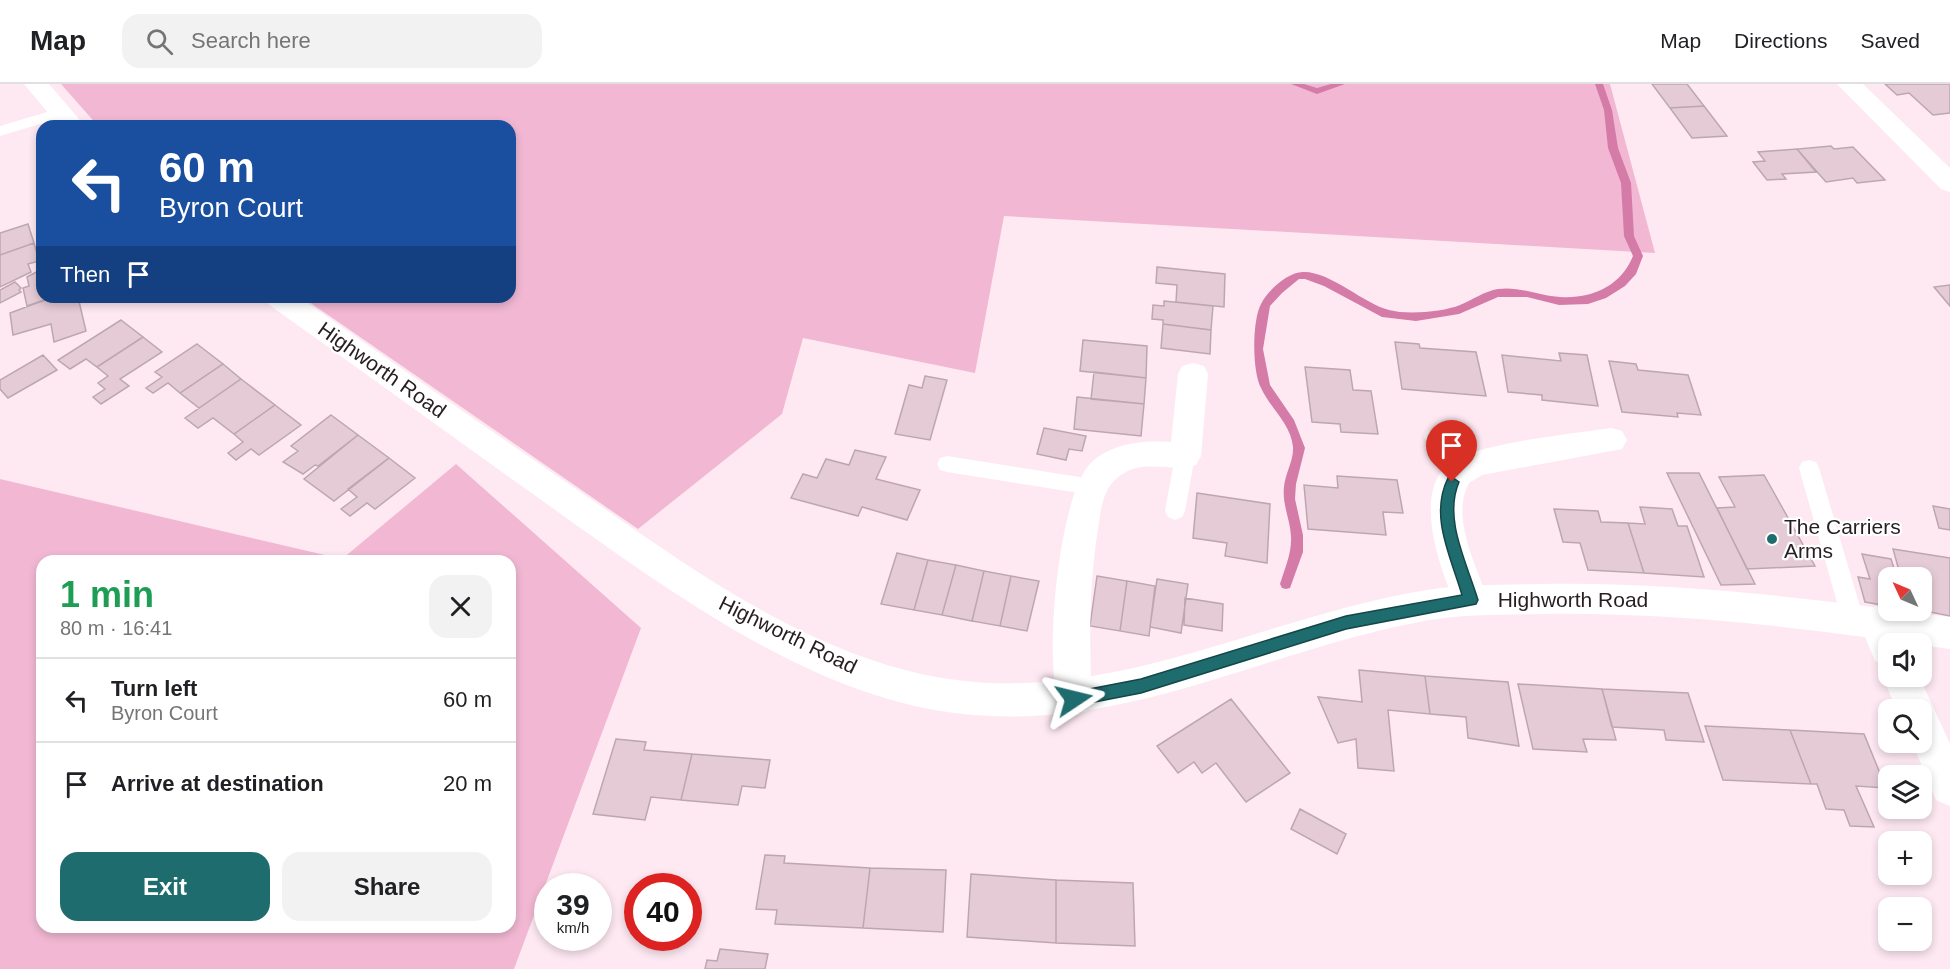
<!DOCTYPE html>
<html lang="en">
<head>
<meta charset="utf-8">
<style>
	body { margin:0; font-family:Helvetica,sans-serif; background:#f2f2f2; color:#202124; height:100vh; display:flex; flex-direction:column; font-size:22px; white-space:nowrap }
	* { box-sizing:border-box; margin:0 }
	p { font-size:20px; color:#757577 }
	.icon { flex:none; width:33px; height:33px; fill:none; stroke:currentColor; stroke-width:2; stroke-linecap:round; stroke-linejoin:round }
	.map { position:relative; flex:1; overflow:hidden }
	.side { position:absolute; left:36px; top:471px; width:480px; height:378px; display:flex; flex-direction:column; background:#fff; border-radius:18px; box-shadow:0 3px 9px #0003 }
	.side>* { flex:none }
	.banner { position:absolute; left:36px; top:36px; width:480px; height:183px; border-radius:18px; box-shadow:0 3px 9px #0003; background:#1a4fa0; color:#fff; overflow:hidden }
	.needle { width:39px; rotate:314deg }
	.fabs { position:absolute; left:1878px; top:483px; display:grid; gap:12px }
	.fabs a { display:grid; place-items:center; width:54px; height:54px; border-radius:12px; background:#fff; box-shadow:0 3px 9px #0003; font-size:30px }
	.speed { position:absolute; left:534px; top:789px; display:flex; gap:12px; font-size:30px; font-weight:700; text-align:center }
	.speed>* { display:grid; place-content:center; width:78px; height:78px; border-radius:50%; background:#fff; box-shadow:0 3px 9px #0003; line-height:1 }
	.speed small { font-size:15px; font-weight:400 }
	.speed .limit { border:9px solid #d22; background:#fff; color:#111 }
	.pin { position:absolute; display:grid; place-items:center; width:51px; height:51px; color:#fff; margin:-62px -26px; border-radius:50% 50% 50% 0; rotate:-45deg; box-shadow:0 0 6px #0007 }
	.pin .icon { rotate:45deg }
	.me { position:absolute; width:66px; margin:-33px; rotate:80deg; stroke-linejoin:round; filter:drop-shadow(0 0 4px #0008) }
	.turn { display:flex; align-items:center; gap:21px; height:126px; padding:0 24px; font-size:27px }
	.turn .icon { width:78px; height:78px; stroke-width:2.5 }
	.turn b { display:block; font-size:42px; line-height:51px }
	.then { display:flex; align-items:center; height:57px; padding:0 24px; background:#0003; gap:12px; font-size:22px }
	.round { display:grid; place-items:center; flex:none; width:63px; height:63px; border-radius:18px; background:#f2f2f2 }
	.headline { display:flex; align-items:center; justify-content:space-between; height:102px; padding:0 24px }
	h1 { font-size:36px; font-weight:700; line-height:45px; color:#1e9e55 }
	.primary-button { display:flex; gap:12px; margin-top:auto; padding:12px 24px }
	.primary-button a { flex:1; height:69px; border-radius:18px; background:#1f6c6f; color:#fff; font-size:24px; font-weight:700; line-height:69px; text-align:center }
	.primary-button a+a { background:#f2f2f2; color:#202124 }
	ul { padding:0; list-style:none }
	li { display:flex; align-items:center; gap:18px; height:84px; padding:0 24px; border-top:2px solid #e0e0e0 }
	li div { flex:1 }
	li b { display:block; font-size:22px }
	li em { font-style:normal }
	header { display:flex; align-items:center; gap:36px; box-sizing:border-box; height:84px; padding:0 30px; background:#fff; border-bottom:2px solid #e0e0e0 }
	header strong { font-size:28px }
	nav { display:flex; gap:33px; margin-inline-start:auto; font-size:21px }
	.search { width:420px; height:54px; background:#f2f2f2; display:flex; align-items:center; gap:15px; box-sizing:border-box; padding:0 21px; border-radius:18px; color:#757577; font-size:22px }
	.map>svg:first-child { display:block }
	.green { fill:#f2b8d3; fill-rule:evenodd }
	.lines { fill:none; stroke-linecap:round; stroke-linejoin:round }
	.stream { fill:#d47ba8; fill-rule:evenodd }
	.building { fill:#e5cbd6; stroke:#bea6b1; stroke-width:1.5 }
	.service { fill:#fff; fill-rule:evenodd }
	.minor { fill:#fff; fill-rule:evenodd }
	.tertiary { fill:#fff; fill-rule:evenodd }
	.route { fill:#1f6c6f; stroke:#144648; stroke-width:1.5 }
	.poi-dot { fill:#1f6c6f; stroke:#fff; stroke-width:2 }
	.labels { text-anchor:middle; stroke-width:4.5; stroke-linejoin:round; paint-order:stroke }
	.street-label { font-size:21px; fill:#271e22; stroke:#fff }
	.poi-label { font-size:21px; fill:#271e22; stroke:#fff; text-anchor:start }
</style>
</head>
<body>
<header>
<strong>Map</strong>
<div class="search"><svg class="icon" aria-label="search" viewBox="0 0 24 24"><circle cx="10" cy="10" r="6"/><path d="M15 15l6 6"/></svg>Search here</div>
<nav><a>Map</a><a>Directions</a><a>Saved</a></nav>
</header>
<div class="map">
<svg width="1950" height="885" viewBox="0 0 1950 885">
	<rect width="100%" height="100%" fill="#fee9f2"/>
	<path class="green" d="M61,0H1610L1655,169L1004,132L975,289L803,254L782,330L638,445L302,213H510V42H98Z
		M456,380L641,544L514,885H0V395L342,475ZM42,477H510V843H42Z"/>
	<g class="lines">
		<path class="stream" d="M1291,0H1304L1317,4L1331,0H1345L1317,10Z
			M1595,0H1603L1612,26L1618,64L1631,99L1634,152L1643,172L1636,190L1625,202L1606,214L1588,220L1559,221L1527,213H1498L1459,230L1416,237L1382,233L1324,202L1305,195H1299L1282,209L1270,222L1263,265L1270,301L1294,336L1305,364L1296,400L1295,415L1303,451V468L1290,504L1286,505L1282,504L1280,500C1285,484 1292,469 1291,452C1290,435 1282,420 1284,403C1285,390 1294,376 1293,363C1291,340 1270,324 1261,304C1252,287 1252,237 1261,220C1267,207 1288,188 1303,188C1330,187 1364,220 1389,226C1407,231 1443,228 1460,221C1472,216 1485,207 1498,205C1520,202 1539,212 1560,213C1592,215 1621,202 1633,172L1624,152L1621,99L1608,64L1604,26Z"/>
	</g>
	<path class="building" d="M1652,0H1687L1704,22L1670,24Z
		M1885,0H1950V29L1933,31L1909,9L1897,11Z
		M1704,22L1727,52L1692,54L1670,24Z
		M1831,62L1834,65L1853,63L1885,96L1857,99L1853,94L1826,98L1797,65Z
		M1797,65L1816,88L1782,90L1786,95L1767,96L1753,78L1765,77L1758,68Z
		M28,140L34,159L0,171V149Z
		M34,159L39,177L28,180L31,188L0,203V171Z
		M1157,183L1225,190L1224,223L1176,218L1177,201L1156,199Z
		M42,185V213H53L27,222L23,204L29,202L27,193Z
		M15,198L21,204L19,206L21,208L0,219V206Z
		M1950,201V222L1934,203Z
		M53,213H78L86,247L54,258L51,240L13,251L10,229Z
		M1164,217L1213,222L1211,246L1163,240V236L1152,235L1153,221L1164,222Z
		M121,236L143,253L97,283L86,275L70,285L58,276Z
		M1163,240L1211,246L1210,270L1161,264Z
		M143,253L162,268L120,295L129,302L101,320L93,313L105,305L98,299L108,292L97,283Z
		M1083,256L1147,262L1146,294L1080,287Z
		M1395,258L1419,260L1420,264L1476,268L1486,312L1402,305Z
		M197,260L223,280L180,309L168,299L153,309L146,304L162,293L155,288Z
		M1559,269L1587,271L1598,322L1542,316V311L1508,308L1502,271L1561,277Z
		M43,271L57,286L8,314L0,305V296Z
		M1609,277L1636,280L1638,286L1688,291L1701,331L1677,329L1678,333L1622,328Z
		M223,280L241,295L199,324L180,309Z
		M1305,283L1350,286L1353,306L1371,307L1378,350L1341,348L1340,340L1312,338Z
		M1094,288L1146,294L1144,320L1091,315Z
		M925,292L947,296L930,356L895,350L909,301L922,304Z
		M241,295L275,321L234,350L213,334L198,344L185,334Z
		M1077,313L1144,320L1141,352L1074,345Z
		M275,321L301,341L259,371L251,365L236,376L228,369L243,358L234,350Z
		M331,331L358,351L318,382L315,381L303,390L283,378L298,367L291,362Z
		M1044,344L1086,352L1082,367L1069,365L1066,376L1037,370Z
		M358,351L389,374L334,417L304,395Z
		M855,366L886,373L876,395L920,406L907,436L862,423L858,432L791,414L803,390L817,394L826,375L849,381Z
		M389,374L415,394L375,425L367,419L350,432L341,425L357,413L348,405Z
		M1667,389H1699L1755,500L1721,501Z
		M1764,391L1815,482L1747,485L1717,424L1735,423L1719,393Z
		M1337,392L1397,396L1403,429L1383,428L1386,451L1308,445L1304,401L1338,404Z
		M1197,409L1270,420L1267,479L1225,472L1227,459L1193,454Z
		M1933,422L1950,425V446L1939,444Z
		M1640,423L1672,425L1678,442H1687L1704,493L1644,489L1628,439L1645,440Z
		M1554,425L1598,427L1601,438L1628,439L1644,489L1588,486L1580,459L1563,458Z
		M1893,465L1950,474V532L1920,526L1922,494H1901Z
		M897,469L928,476L914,526L881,520Z
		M1862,470L1891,475L1897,494H1888V522L1865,518L1858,493L1870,495Z
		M928,476L956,481L942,531L914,526Z
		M956,481L984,487L972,537L942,531Z
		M984,487L1011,492L1000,542L972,537Z
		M1011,492L1039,497L1027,547L1000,542Z
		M1097,492L1127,497L1120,547L1090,542Z
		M1157,495L1188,500L1181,549L1150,543Z
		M1127,497L1155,502L1149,552L1120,547Z
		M1185,514L1223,520L1222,547L1184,541Z
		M1359,586L1425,592L1430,630L1388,626L1394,687L1358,684L1356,655L1338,659L1318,613L1362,618Z
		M1425,592L1508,598L1519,662L1468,654L1466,633L1430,630Z
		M1518,600L1602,605L1616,656L1583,655L1587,668L1533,665Z
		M1602,605L1688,609L1704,658L1666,656L1664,646L1612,643Z
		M1231,615L1290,689L1246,718L1216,679L1202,689L1194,678L1178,689L1157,662Z
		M1705,642L1790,646L1811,700L1723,696Z
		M1790,646L1864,650L1886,704L1856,702L1874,743L1850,742L1844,726L1826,725L1817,700H1811Z
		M616,655L646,658L644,666L692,670L681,716L651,713L645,736L593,730Z
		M692,670L770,676L765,704L742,702L738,721L681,716Z
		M1300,725L1346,750L1337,770L1291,745Z
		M765,771L785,772L784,779L870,784L863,844L775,840L777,826L756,825Z
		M870,784L946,786L943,848L863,844Z
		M971,790L1056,796V859L967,853Z
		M1056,796L1133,799L1135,862L1056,859Z
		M720,865L768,870L765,885H705L707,876L717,877Z"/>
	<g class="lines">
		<path class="service" d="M61,24L67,26L69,29L67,32L0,52V42Z
			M1434,345L1441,347L1466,382L1469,388L1466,394C1448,400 1436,372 1427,359L1424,353L1427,347Z
			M1185,364L1192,366L1195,372L1185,427L1182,433L1175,436L1168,433L1165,427L1175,372L1178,366Z
			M947,372L1092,395L1099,397L1102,403L1099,409L1092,411L947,388L940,386L937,380L940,374Z
			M1809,376L1816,378L1819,384L1864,536L1861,543L1853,546L1845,543L1842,536L1799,384L1802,378Z"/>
		<path class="minor" d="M1837,0H1863L1950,84V108L1941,105Z
			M1193,279L1204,282L1208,290L1201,372L1196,381C1173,389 1147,375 1124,389C1117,393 1109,401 1106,409C1101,420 1100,433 1098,445C1089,501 1089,558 1092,615L1087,627L1074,632L1061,627C1042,585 1058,416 1089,381C1109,359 1144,356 1171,358L1178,290L1182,282Z
			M1611,344L1622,347L1627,356L1622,365L1482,391L1469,399C1450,433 1477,483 1488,516L1483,527L1471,531L1459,527C1442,492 1410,408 1450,379C1477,359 1573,350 1611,344Z
			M1876,522L1888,527L1903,560H1888V592H1919L1950,660V722L1936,716L1912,658H1922V626H1896L1883,592L1888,582L1875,577L1859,538L1864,527Z"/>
		<path class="tertiary" d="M24,0H49L85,42H59Z
			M264,213H299C394,279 489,346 585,411C690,484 802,566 931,592C1104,626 1260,533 1427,506C1465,500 1504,501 1543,500C1680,498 1817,515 1950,533V565C1816,545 1679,528 1542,530C1503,531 1462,530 1424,537C1256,568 1111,657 935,626C799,602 668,506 558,428C461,359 365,289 268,220Z"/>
	</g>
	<path class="route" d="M1452,393L1459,398C1443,435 1467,479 1478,516L1476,520L1346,545L1141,609L1074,622L1069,620L1066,615L1069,610L1074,608L1141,595L1346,532L1462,511C1451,473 1429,432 1448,394Z"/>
	<circle class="poi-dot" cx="1772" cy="455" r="6"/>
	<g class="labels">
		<g class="street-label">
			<text transform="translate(382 286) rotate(35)" y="7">Highworth Road</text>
			<text x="1573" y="523">Highworth Road</text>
			<text transform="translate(788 551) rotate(26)" y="7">Highworth Road</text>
		</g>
		<g class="poi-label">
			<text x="1784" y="450">The Carriers<tspan x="1784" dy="24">Arms</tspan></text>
		</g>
	</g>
</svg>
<div class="fabs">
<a><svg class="needle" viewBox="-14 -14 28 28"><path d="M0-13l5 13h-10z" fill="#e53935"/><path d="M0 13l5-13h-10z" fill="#757577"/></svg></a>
<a><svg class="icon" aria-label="sound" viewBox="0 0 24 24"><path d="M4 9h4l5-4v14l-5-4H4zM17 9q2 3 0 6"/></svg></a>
<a><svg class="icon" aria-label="search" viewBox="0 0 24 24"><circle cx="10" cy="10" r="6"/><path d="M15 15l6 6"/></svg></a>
<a><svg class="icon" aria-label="layers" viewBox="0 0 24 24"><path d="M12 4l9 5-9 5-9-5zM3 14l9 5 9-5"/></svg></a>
<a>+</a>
<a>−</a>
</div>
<div class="speed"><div>39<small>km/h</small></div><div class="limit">40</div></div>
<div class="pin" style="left:1452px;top:398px;background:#d93025"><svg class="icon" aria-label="arrive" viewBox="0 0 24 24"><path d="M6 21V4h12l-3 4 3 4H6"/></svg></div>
<svg class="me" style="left:1074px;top:615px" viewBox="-20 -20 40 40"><path d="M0-17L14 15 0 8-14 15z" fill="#1f6c6f" stroke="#fff" stroke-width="4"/></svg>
<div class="banner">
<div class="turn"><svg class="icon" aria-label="left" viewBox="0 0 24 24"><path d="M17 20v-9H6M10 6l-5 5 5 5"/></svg><div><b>60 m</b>Byron Court</div></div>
<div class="then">Then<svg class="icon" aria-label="arrive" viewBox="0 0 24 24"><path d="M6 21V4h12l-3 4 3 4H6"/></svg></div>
</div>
<section class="side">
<div class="headline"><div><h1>1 min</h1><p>80 m · 16:41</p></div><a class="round"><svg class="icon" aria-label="close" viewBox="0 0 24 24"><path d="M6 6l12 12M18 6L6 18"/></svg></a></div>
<ul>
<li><svg class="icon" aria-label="left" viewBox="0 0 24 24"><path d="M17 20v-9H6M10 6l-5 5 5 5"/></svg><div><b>Turn left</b><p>Byron Court</p></div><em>60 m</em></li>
<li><svg class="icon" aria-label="arrive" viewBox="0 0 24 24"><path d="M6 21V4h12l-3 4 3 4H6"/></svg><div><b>Arrive at destination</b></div><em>20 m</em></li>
</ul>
<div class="primary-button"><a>Exit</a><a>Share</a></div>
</section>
</div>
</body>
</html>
